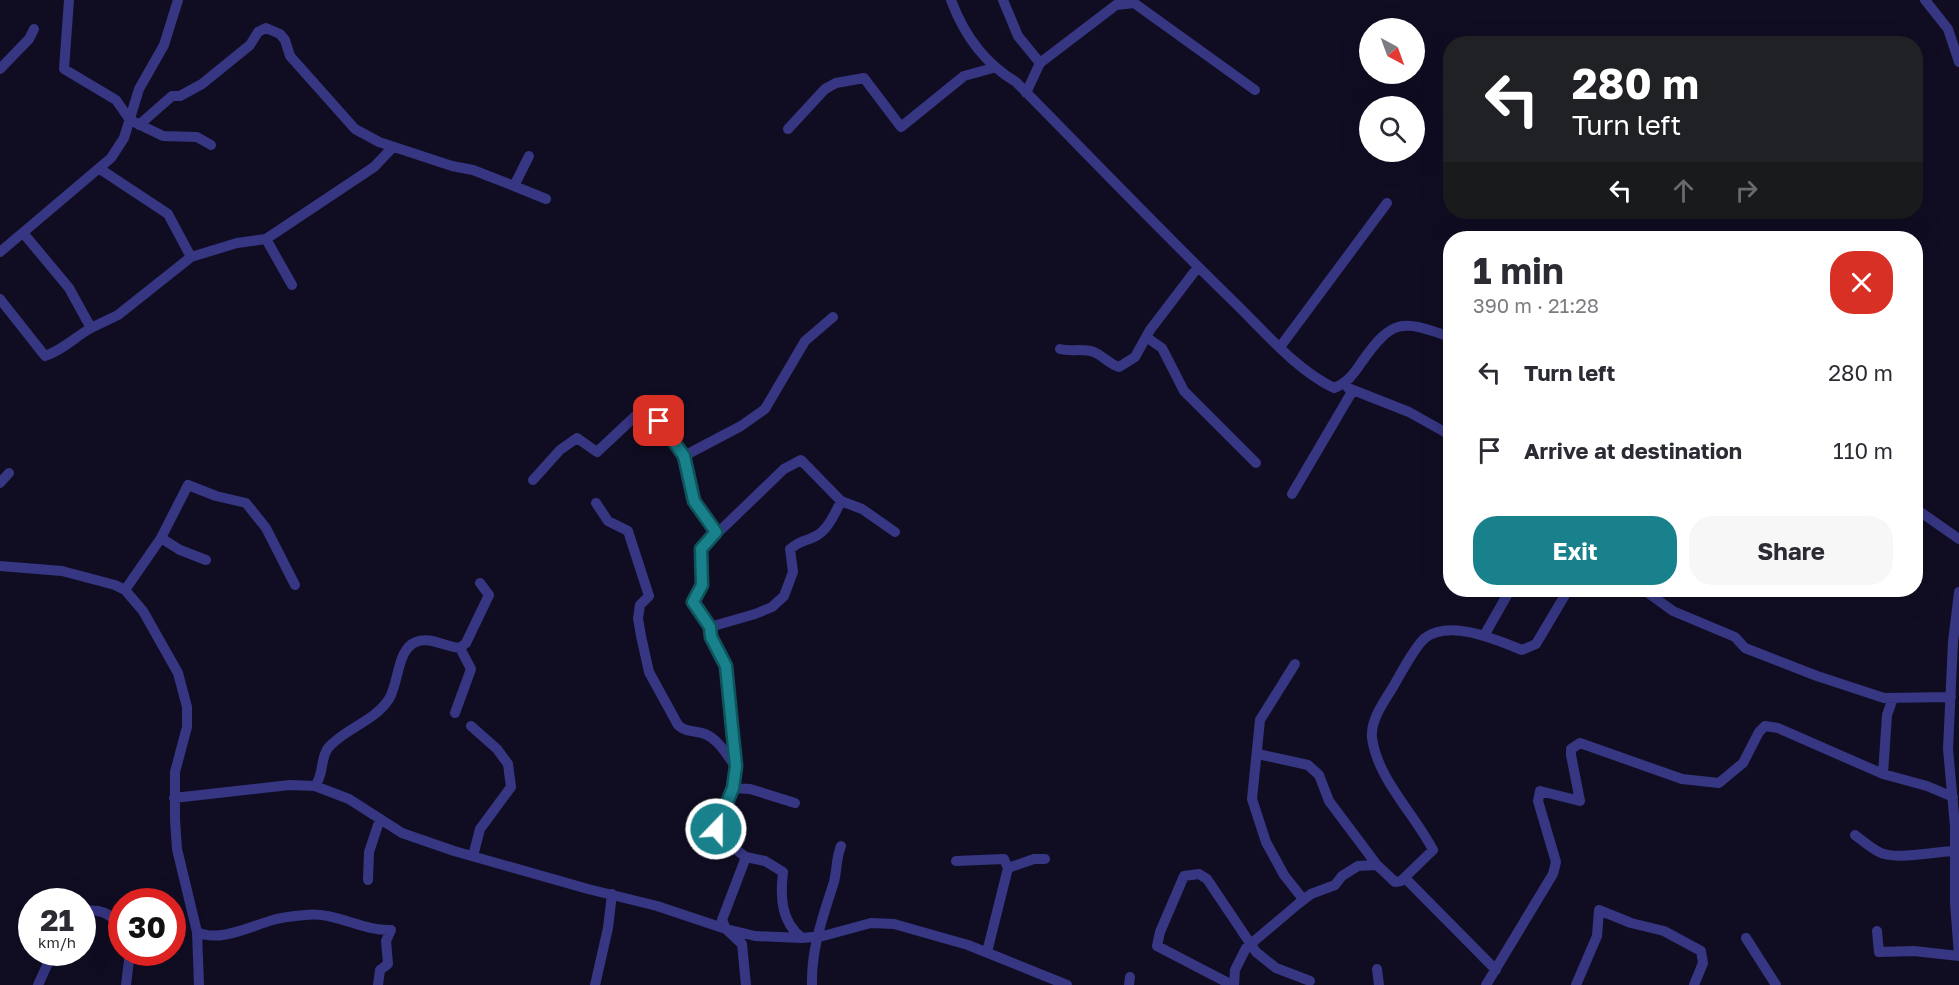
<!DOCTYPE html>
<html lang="en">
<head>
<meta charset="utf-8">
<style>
	body { margin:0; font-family:"Golos Text",sans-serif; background:#f7f7f7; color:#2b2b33; height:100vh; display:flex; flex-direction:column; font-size:22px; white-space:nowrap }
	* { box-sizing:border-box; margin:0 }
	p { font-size:20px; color:#7c7c81 }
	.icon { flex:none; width:33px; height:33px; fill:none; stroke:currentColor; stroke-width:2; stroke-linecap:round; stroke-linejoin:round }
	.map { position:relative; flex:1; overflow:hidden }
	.drawer { position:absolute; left:1443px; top:231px; width:480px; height:366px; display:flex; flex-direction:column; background:#fff; border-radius:24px; box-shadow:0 6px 24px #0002 }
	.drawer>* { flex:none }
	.banner { position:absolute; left:1443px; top:36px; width:480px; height:183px; border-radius:24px; box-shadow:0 6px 24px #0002; background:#202124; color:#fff; overflow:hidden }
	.needle { width:39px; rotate:139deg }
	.controls { position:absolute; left:1359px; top:18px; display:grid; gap:12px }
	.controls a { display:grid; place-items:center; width:66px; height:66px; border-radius:50%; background:#fff; box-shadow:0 6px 24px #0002; font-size:30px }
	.speed { position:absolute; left:18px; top:888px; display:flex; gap:12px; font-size:30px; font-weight:700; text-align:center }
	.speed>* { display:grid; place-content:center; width:78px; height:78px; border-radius:50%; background:#fff; box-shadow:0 6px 24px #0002; line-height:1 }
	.speed small { font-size:15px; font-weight:400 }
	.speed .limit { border:9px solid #d22; background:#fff; color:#111 }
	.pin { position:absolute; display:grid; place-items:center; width:51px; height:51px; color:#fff; margin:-26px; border-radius:12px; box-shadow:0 3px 9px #0006 }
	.me { position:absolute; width:66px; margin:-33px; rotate:22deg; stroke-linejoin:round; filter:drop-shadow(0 0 4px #0008) }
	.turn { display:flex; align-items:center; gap:21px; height:126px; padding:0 30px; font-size:27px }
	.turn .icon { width:78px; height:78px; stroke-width:2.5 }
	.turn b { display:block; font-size:42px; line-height:51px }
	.lanes { display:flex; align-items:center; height:57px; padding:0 30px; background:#0003; justify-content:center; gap:30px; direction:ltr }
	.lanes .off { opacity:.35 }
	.round { display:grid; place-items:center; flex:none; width:63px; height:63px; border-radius:24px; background:#f7f7f7 }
	.summary { display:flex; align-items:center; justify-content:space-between; height:102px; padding:0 30px }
	h1 { font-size:36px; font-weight:700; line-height:45px }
	.cta { display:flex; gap:12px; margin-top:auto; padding:12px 30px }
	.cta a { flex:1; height:69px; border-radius:24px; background:#18818c; color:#fff; font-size:24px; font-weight:700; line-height:69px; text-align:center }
	.cta a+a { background:#f7f7f7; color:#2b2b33 }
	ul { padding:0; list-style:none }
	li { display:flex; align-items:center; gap:18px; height:78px; padding:0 30px }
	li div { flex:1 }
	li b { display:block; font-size:22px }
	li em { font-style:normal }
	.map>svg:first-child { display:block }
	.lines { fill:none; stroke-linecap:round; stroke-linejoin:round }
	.minor { stroke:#363683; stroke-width:10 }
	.route-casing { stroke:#10545b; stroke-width:15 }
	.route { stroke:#18818c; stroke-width:10 }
</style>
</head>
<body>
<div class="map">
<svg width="1959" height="985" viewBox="0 0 1959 985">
	<rect width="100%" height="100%" fill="#100d23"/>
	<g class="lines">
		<path class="minor" d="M69,0L64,69L116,100L130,120L163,136L197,137L211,145
			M951,0C964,35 984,63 1016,82C1089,156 1160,230 1234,302C1265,332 1295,369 1334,388C1347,383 1353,375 1361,363C1392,319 1401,319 1450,337
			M1003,0L1018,36L1040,63
			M1925,0L1948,29L1959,62
			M0,69L29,39L34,29
			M1026,93L1040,63L1116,5L1134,3L1255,90
			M139,125L172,96H180L202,84L250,45L258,32L266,28L280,34L285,40L290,56L355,129L379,142L452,166L473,170L514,186L529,156
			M788,129L825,89L836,83L864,78L901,127L964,76L993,68
			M100,169L168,214L191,257L237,243L266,239
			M514,186L546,199
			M24,234L69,288L91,328L118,315L191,257
			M0,252L111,158L124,138L139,89L164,45L178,0
			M292,285L266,239L374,167L393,147
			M0,299L45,356C63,350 75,337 91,328
			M1146,337L1162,348L1184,391L1256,463
			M1280,347L1387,203
			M1060,349C1072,352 1083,348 1094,352C1103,356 1109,364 1119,367L1135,357L1150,330L1198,267
			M1348,388L1409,412L1450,435
			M684,456L741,426L765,409L805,341L833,317
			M533,480L560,450L577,438L597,452L645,407L653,413L684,456L694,501L716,532
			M0,483L9,473
			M1292,494L1353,390
			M596,503L608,521L628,531L649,596L640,605L638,618L641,636L649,672L678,725C686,733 695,730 705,734C718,739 727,755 735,766
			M1916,509L1959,539
			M161,538L188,485L216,496L246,503L266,528L295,585
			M0,566L62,571L115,585L125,590L143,611L178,673L187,707V727L175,772V820L177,849L197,932L199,985
			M125,590L161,538L180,550L206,560
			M1644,590L1673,611L1735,637L1745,648L1817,676L1884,698L1951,697
			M1959,592L1953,642L1948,749L1955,826V903L1959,955
			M710,627L693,602L702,585L701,549L784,469L801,460L841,501
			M1485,634L1510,590
			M460,648L466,643L489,595L480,583
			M1295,664L1260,720L1252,799L1266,842L1284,875L1303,899
			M471,726L497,749L508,764L511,787L480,829L473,856
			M1258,754L1308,765L1319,775L1329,801L1377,865
			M1883,774L1887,715L1893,698
			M315,786C324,775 320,759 328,748C345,728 374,722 389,699C399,683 397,649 416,642C429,636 446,647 460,648L471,669L455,713
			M733,788L736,766L726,666L711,637L710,627L755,614L772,607L784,596L793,572L790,549C802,539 805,542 816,536C828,530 835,513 841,501L862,509L895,532
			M174,798L290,785L315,786L349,799L402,833L454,851L588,889L657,906L726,929L755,936L802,938L823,936L871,923L894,924L968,945L1067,985
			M1855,835C1863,841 1871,848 1879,852C1895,861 1935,851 1956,851
			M746,857L765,861L783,872C780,897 781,922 802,938
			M956,861L1004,859L1008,868
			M1405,878L1496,970
			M368,880L369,852L380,819
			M82,912C99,907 109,914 122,925
			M1877,931L1879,952L1914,951L1959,956
			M197,932C219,943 251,926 273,920C283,917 295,916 305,915C335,911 361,931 391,930L386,941L388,964L380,970L378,985
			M28,936L32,937
			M1746,938L1776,985
			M987,952L1008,868L1034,859H1045
			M1377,969L1379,985
			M38,985L53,952
			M126,985L130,952
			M595,985L608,928L612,894
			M746,985L742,944L726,929L722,920L746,857L717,836L716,829L733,788L750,789L795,803
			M812,985C811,949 823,916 834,882C837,870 836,858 841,846
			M1129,985L1130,977
			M1232,985L1157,946L1160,932L1184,876L1199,874L1207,879L1256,952L1276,968L1310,981
			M1234,985L1235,970L1246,948L1298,904L1311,894L1335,885L1342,876L1358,866L1377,865L1395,882L1401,881L1433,850C1414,813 1378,780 1372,738C1370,721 1384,701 1393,687C1400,675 1415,646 1425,638C1450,619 1497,640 1522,650L1536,644L1568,590
			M1486,985L1553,874L1556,862L1538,801L1540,791L1580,801L1571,755V749L1580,743L1682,779L1719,783L1743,763L1759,732L1765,726L1778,728L1883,774L1927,786L1953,797
			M1576,985L1597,936L1599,910L1631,923L1664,931L1701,951L1703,963L1694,985"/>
	</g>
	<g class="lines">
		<defs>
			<path id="route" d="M659,421L684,456L694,501L716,532L701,549L702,585L693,602L710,627L711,637L726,666L732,727L736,766L733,788L716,829"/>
		</defs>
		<use href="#route" class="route-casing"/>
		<use href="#route" class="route"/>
	</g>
</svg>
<div class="controls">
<a><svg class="needle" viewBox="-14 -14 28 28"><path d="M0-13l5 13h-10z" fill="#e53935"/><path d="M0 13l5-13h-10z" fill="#7c7c81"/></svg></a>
<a><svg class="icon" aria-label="search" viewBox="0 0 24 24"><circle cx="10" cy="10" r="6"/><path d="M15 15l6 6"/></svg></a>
</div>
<div class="speed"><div>21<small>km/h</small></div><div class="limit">30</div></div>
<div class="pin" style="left:659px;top:421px;background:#d93025"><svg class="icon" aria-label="arrive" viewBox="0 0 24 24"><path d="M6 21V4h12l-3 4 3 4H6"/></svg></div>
<svg class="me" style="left:716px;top:829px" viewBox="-20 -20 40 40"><circle r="17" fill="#18818c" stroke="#fff" stroke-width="3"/><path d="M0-11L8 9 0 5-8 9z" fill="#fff"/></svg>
<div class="banner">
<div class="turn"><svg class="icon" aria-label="left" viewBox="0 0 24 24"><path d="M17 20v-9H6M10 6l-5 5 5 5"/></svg><div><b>280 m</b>Turn left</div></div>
<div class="lanes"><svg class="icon" aria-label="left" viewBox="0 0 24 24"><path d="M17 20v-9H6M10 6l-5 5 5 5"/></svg><svg class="icon off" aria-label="ahead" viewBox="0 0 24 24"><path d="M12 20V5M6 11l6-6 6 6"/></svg><svg class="icon off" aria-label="right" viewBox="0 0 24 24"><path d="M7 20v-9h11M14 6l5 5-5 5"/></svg></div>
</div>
<section class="drawer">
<div class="summary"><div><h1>1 min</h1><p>390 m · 21:28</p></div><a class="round" style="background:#d93025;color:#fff"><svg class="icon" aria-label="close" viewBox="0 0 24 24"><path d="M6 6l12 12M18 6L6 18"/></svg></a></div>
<ul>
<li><svg class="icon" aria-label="left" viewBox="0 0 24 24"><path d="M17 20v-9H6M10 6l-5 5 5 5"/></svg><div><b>Turn left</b></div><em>280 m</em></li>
<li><svg class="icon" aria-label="arrive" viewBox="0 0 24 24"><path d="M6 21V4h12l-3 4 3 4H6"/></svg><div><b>Arrive at destination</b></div><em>110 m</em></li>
</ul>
<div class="cta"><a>Exit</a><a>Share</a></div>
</section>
</div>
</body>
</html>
